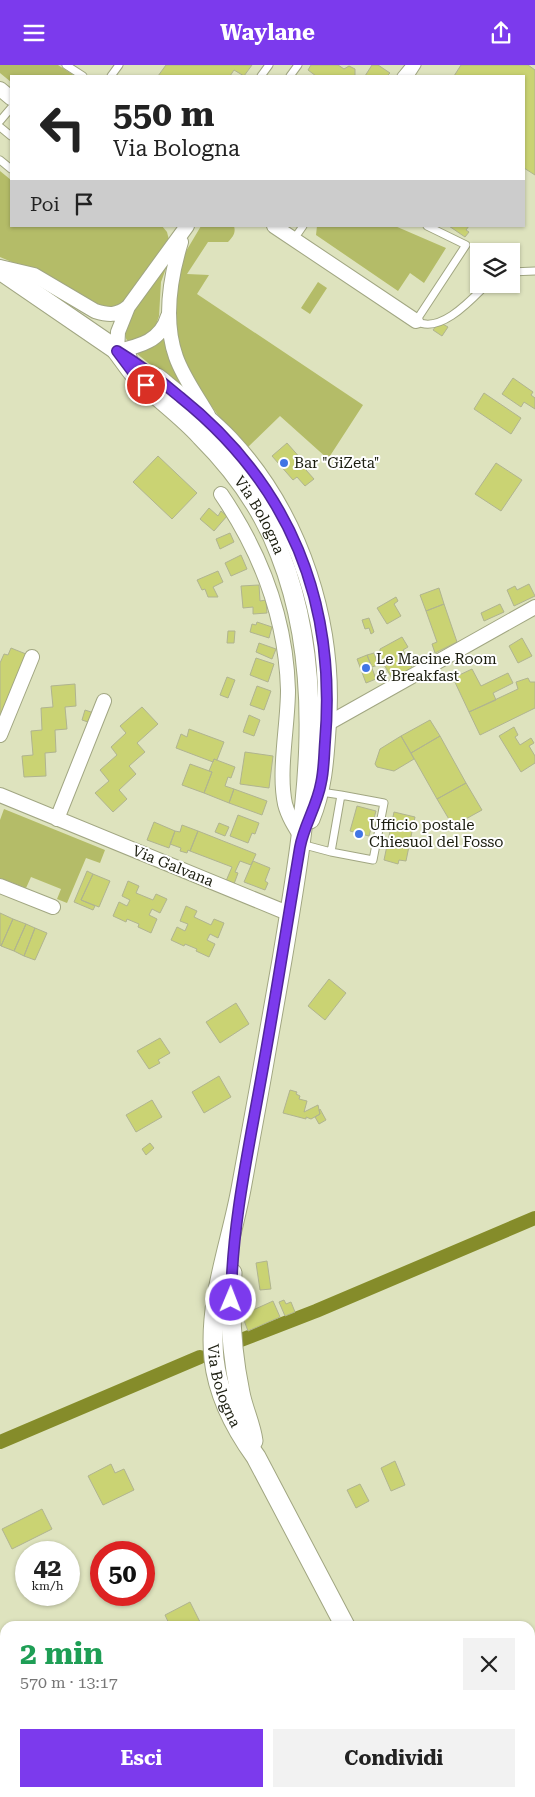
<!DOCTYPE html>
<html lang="it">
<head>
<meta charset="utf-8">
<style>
	body { margin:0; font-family:"Roboto Serif",serif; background:#f2f2f2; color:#222; height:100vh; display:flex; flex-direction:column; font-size:19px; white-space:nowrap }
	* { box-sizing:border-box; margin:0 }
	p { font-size:16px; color:#767676 }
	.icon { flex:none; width:28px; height:28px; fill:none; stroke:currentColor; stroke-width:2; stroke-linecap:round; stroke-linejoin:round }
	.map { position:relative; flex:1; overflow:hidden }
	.side { position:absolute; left:0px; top:1556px; width:535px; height:176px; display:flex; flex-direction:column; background:#fff; border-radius:15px 15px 0 0; box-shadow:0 1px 4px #0004 }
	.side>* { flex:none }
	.top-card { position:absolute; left:10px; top:10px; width:515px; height:152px; border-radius:0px; box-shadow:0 1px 4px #0004; background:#fff; color:#222; overflow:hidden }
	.buttons { position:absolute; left:470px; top:178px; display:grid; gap:10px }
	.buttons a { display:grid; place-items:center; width:50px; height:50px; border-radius:0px; background:#fff; box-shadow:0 1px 4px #0004; font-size:25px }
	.speed { position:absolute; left:15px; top:1476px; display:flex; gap:10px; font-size:25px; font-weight:700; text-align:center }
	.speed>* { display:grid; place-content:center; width:65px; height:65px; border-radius:50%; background:#fff; box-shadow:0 1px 4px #0004; line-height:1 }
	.speed small { font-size:12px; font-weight:400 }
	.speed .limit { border:8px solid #d22; background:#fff; color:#111 }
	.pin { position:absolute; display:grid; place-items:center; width:42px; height:42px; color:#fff; margin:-21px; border:2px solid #fff; border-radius:50%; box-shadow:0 1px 5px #0007 }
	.me { position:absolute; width:55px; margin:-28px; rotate:1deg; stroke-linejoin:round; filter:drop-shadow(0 0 4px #0008) }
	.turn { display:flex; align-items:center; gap:18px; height:105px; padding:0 20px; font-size:22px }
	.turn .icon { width:65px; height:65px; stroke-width:2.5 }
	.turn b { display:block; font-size:35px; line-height:42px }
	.then { display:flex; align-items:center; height:48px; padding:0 20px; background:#0003; gap:10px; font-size:19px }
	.round { display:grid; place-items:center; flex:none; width:52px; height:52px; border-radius:0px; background:#f2f2f2 }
	.overview { display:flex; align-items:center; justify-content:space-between; height:85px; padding:0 20px }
	h1 { font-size:30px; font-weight:700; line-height:38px; color:#1e9e55 }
	.primary-button { display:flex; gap:10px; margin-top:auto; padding:10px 20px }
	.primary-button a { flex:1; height:58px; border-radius:0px; background:#7c3aed; color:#fff; font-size:20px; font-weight:700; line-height:58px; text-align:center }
	.primary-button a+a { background:#f2f2f2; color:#222 }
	header { display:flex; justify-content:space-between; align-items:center; height:65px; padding:0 20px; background:#7c3aed; color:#fff; font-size:22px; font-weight:700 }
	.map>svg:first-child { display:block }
	.green { fill:#b4bc68 }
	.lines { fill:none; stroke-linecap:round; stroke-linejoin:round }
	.canal { stroke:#858c2a; stroke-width:14 }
	.building { fill:#cad373; stroke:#b0b490 }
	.service-casing { stroke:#a1a682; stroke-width:9 }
	.minor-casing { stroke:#a1a682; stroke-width:16 }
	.secondary-casing { stroke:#a1a682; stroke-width:21 }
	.service { stroke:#fff; stroke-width:7 }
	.minor { stroke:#fff; stroke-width:14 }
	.secondary { stroke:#fff; stroke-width:19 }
	.route-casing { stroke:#51269a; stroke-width:12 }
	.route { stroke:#7c3aed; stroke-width:9 }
	.poi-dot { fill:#4175e5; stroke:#fff; stroke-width:2 }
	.labels { text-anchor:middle; stroke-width:4; stroke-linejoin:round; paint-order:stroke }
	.poi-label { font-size:15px; fill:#1b1d0f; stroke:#fff; text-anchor:start }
	.street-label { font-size:15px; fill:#1b1d0f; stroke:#fff }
</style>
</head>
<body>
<header><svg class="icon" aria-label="menu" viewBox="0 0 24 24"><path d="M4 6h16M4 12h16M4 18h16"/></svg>Waylane<svg class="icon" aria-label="share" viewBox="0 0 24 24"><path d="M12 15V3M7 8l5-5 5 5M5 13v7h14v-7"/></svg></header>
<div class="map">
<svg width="535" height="1732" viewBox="0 0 535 1732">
	<rect width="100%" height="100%" fill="#dee3be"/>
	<path class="green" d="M0,0H58L75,11H11V17L0,8Z
		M0,106L11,115V161H162L167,167L169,175L124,240L100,244L28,204L0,192Z
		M201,161H234C236,168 233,172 228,177H208L187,209L209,210L197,229L363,340L328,394L280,351L247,383L228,364L194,317L177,280L172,244L182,193Z
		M317,161H395L446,183L424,218L410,208L398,226L316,170Z
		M168,198L161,217L159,251L156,260L152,267L130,278C127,276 125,273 125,269C125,251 157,214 168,198Z
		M318,217L327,223L310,249L301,243Z
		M163,273L176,310L189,331L136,288L155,281Z
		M4,744L105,785L100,798L86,793L67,838L57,834L61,824L31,812L26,823L0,813V755Z"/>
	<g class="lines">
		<path class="canal" d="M241,1275L316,1246L535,1153
			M0,1377L200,1292"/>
	</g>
	<path class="building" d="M166,0H252L244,11L234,5L230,11H158Z
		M311,0H338L344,4L349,1L355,4V11H316L308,5Z
		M372,0H378L390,8L387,11H365Z
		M461,0H528L535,5V110L524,103V11H454Z
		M449,161H469L466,165L469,167L465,172Z
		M439,257L448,262L442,271L433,265Z
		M513,313L533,327L531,330L535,333V344L524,337L521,342L502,329Z
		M484,328L521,353L511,369L474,344Z
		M287,378L309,403L306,405L314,414L305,421L297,412L293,415L272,391Z
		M158,391L197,428L172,454L133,417Z
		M496,398L522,415L501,446L475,429Z
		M209,443L218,451L221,446L227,451L214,466L200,454Z
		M230,468L234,477L220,484L216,474Z
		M241,490L247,504L231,511L225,498Z
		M218,506L223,517L213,522L218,532H208L205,524L202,525L197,515Z
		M529,519L535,531L514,541L507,525L515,521L517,525Z
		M259,520L260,536L266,535L267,548L253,549V542L243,543L241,521Z
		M439,523L444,539L426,546L420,530Z
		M396,532L398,536L394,539L401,551L387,559L377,543Z
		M444,539L457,577L435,588L432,579L437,577L426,546Z
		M500,539L504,547L484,556L481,548Z
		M369,553L374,567L371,569L369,563L365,564L362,555Z
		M257,557L272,562L269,573L250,567L252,559L256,560Z
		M228,566H235L234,578H227Z
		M402,572L408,582L403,585L413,604L393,615L380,593V584Z
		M522,573L532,591L518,598L509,581Z
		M259,578L276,584L272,594L256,587Z
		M11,583L26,589L0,652V598L4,589L8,590Z
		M374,588L378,600L372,602L367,590Z
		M367,590L376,614L366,618L357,594Z
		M256,593L274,599L268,617L250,610Z
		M472,604L481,621L508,608L513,618L493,628L496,635L469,647L453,613Z
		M227,612L235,615L228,633L220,630Z
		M528,613L530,617H535V643L480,670L469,647L518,624L516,617Z
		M75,619L76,641L65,642L67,664L55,665L56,687L45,688L46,711L24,712L22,691L33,690L31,666L42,665L41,643L53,642L51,621Z
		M257,621L271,626L264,645L250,640Z
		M142,642L158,659L137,678L145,687L129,701L136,709L119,725L127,734L113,747L95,728L109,716L100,705L117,690L111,682L126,668L120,661Z
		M85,645L94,648L91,658L82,655Z
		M249,650L260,655L254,671L243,667Z
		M430,655L440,671L411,688L401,671Z
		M514,662L518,670L515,672L520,680L531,673L534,678L529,681L535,691V698L521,707L499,671Z
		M189,664L224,677L217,695L214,694L213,697L176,683L181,669L187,672Z
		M401,671L414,694L394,706L377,702L375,699L380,684Z
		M440,671L466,718L437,734L411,688Z
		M245,687L273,691L269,723L240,719Z
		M214,694L235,702L231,713L228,712L225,721L234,724L229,738L204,728L212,707L209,706Z
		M190,699L212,707L204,728L182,720Z
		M466,718L482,745L453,761L437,734Z
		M234,724L267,736L262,750L229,738Z
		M357,741L376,746L369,771L350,766Z
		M394,747L415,752L406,796L399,795L398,799L384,795Z
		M238,750L259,758L255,769L252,768L248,778L230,771Z
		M154,757L175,766L169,783L147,775Z
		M219,758L229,762L225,771L215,767Z
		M182,760L198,766L190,786L188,785L187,788L180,786L181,783L170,779L175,766L180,767Z
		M198,766L256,789L251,800L240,796L235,807L238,808L234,819L226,816L232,802L190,786Z
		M253,796L270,803L265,816L268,818L265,825L244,817Z
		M87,806L93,809L81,835L95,841L93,845L74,837Z
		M93,809L110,816L99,842L81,835Z
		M128,816L139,821L136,828L153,835L156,829L167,834L160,848L152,844L149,850L157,854L151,868L138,862L139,859L127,854L126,857L113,851L119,837L127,841L130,835L122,831Z
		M186,841L197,846L194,852L211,860L214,854L224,858L218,873L210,869L207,875L215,879L209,892L196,886L197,884L185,879L184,881L171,875L177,862L185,866L188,859L180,856Z
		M0,848L13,854L1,881L0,880Z
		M13,854L26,859L14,886L1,881Z
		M26,859L35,863L24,891L14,886Z
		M35,863L47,868L35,895L24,891Z
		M329,914L346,928L325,955L308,941Z
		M236,938L249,959L220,978L206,957Z
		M160,973L170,988L158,995L160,998L149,1004L137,986Z
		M219,1011L231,1032L204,1048L192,1027Z
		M290,1025L297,1027L296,1029L300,1031L299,1034L307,1036L304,1047L318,1040L320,1049L311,1054L306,1052V1054L283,1048Z
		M152,1035L162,1052L136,1067L126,1050Z
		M320,1044L326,1055L319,1059L315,1052L320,1049L319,1045Z
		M150,1078L154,1083L146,1090L142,1084Z
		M267,1196L271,1224L260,1225L256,1198Z
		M284,1235L286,1239L291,1237L295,1247L285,1251L279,1237Z
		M273,1236L280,1252L248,1266L242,1250Z
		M395,1396L405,1420L391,1426L381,1403Z
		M111,1399L115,1408L124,1404L134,1425L103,1440L88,1411Z
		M360,1419L369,1436L356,1443L347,1425Z
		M42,1444L52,1464L12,1484L2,1464Z
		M190,1537L202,1561H170L165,1550Z
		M260,1728H300L292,1732H252Z"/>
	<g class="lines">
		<defs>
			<path id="service" d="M66,0L83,11
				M111,11L119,0
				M261,11L269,0
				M290,11L298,0
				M401,11L410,0
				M410,11L417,0
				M0,56L11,43
				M0,62L11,71
				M0,95L11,104
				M427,161L466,180L416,256C440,270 472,234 487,219
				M294,174L303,161
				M511,207L535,206
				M301,779L331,787L341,730L321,727
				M331,787L373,795L384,738L341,730"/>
			<path id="minor" d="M0,24L11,33
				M274,161L416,256
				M181,177C170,213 163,255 176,292C183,312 197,331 208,350
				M0,202L34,210L95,246C108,250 117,251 128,242L187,161
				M128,242L118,267L117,286C140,281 161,276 168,251
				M221,429C261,488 286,552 288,625C288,660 278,706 285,739C288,751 295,762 302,773
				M327,659L535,542
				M0,670L32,592
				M0,730L290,849
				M57,754L104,636
				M0,821L53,842"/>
			<g id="secondary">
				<path d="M0,205L127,292"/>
				<path id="s1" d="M117,286C123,294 129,303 135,310C156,332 181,349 201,371C235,405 263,444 280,489C331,618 304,762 282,895C269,971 255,1048 241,1124C231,1179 208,1237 214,1294C218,1330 235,1363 256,1392L345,1561"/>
				<path d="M157,313C182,333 207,352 229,375C300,451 335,561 326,665C324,696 322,725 310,754"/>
				<path d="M232,1208C229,1247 232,1289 240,1328C243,1344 251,1360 253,1376"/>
				<path d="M434,1728L436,1732"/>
			</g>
		</defs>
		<use href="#service" class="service-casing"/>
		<use href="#minor" class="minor-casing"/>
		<use href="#secondary" class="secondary-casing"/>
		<use href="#service" class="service"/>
		<use href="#minor" class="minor"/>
		<use href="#secondary" class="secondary"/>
	</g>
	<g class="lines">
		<defs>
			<path id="route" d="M146,320L135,310L117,286C140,300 160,315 180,332C290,420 337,537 325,677C324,690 324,705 321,718C317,741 304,760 300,782C287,859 275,937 261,1014C248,1087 232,1160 231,1235"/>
		</defs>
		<use href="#route" class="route-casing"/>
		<use href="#route" class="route"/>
	</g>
	<g class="poi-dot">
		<circle cx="284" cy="398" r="5"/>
		<circle cx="366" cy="603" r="5"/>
		<circle cx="359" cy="769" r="5"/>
	</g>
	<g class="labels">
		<g class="poi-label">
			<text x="294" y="403">Bar "GiZeta"</text>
			<text x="376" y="599">Le Macine Room<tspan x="376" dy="17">&amp; Breakfast</tspan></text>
			<text x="369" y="765">Ufficio postale<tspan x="369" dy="17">Chiesuol del Fosso</tspan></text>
		</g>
		<g class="street-label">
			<text dy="5" stroke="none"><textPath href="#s1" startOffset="219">Via Bologna</textPath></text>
			<text transform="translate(173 801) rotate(22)" y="5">Via Galvana</text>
			<text dy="5" stroke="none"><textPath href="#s1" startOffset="1108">Via Bologna</textPath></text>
		</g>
	</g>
</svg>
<div class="buttons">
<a><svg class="icon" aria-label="layers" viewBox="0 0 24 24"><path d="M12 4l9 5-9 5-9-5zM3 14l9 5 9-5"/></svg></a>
</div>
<div class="speed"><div>42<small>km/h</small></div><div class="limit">50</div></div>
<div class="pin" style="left:146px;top:320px;background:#d93025"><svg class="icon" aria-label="arrive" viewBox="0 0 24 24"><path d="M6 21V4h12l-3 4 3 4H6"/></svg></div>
<svg class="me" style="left:231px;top:1235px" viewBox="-20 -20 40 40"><circle r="17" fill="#7c3aed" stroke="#fff" stroke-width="3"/><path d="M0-11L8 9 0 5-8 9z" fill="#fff"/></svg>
<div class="top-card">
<div class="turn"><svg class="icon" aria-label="left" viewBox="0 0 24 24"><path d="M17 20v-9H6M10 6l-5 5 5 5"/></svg><div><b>550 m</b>Via Bologna</div></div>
<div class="then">Poi<svg class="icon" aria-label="arrive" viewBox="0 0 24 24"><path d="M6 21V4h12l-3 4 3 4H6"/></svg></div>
</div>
<section class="side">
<div class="overview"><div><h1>2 min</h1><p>570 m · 13:17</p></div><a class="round"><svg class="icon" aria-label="close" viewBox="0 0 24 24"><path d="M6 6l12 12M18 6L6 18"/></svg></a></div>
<div class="primary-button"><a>Esci</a><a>Condividi</a></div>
</section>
</div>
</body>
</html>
